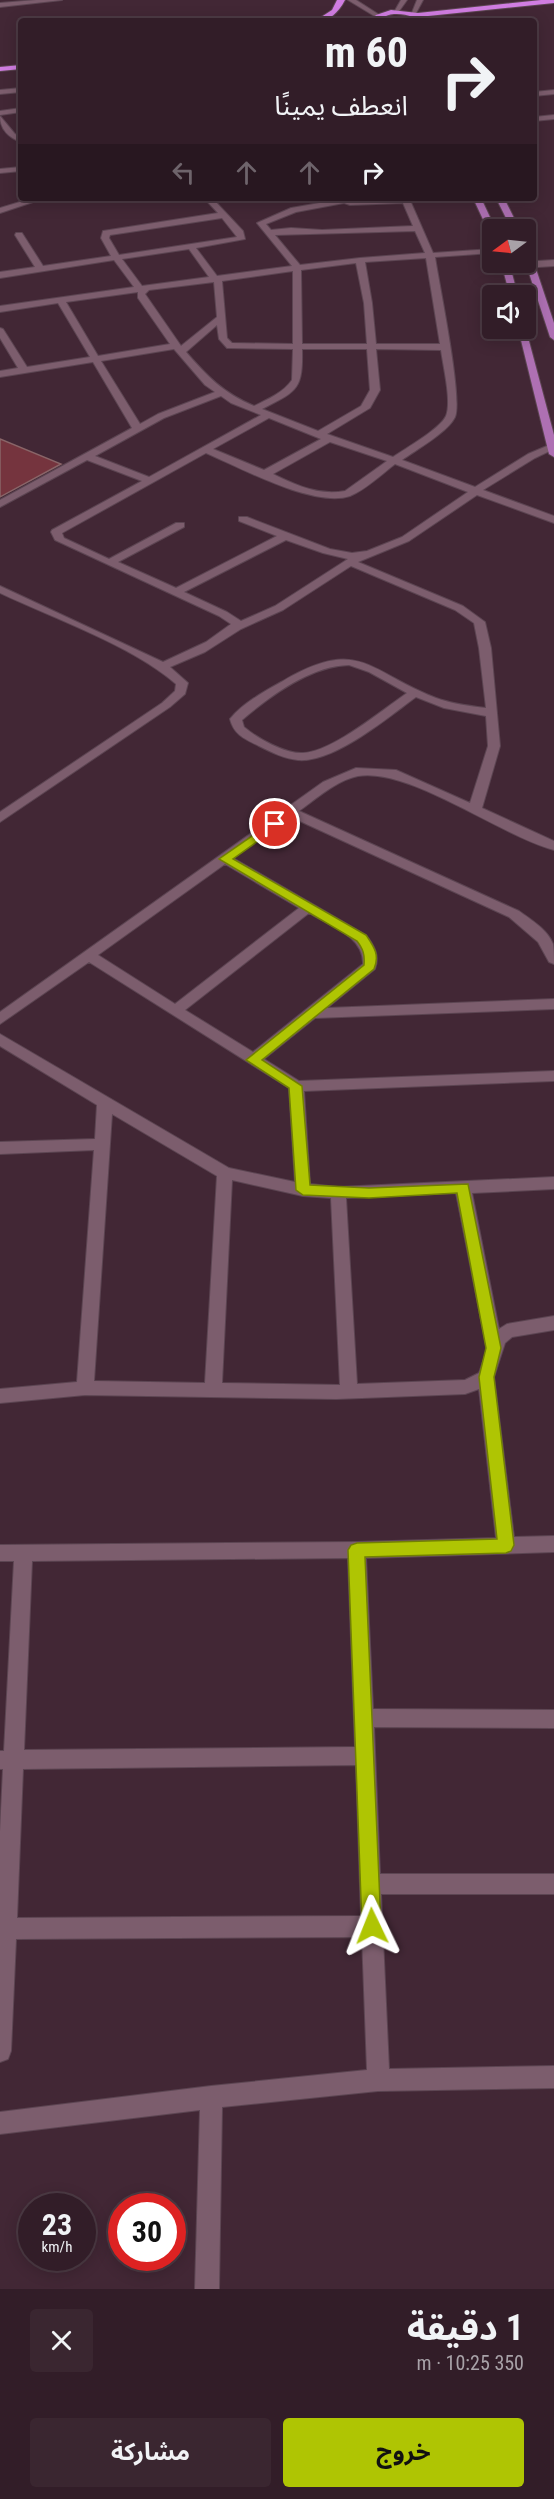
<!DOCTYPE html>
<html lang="ar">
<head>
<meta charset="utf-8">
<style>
	body { margin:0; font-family:"Roboto Condensed","Noto Sans Arabic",sans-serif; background:#3a2630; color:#f1f3f6; direction:rtl; height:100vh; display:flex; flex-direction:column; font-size:22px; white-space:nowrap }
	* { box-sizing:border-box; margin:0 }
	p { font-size:20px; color:#a8a2a8 }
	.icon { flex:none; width:33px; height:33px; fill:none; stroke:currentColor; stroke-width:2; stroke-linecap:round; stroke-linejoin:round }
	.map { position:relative; height:2289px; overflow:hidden; direction:ltr }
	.drawer { display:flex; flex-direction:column; background:#321d28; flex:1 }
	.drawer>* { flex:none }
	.guide { position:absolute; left:18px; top:18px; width:519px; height:183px; border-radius:6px; box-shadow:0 3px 15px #0003,0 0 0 2px #4d3b45; direction:rtl; background:#321d28; color:#f1f3f6; overflow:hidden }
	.needle { width:39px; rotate:255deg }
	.tools { position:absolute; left:482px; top:219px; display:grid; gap:12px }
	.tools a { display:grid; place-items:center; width:54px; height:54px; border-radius:6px; background:#321d28; box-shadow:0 3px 15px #0003,0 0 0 2px #4d3b45; font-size:30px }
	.speed { position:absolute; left:18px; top:2193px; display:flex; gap:12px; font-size:30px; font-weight:700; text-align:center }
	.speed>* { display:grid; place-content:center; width:78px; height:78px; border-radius:50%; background:#321d28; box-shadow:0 3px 15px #0003,0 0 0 2px #4d3b45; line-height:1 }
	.speed small { font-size:15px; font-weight:400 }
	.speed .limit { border:9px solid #d22; background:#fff; color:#111 }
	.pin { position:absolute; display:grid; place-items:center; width:51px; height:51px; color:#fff; margin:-26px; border:3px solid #fff; border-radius:50%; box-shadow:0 2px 6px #0007 }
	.me { position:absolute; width:66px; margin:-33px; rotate:358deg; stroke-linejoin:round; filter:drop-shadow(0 0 4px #0008) }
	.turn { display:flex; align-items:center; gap:21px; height:126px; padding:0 30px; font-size:27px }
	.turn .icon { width:78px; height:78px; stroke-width:2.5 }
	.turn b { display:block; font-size:42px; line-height:51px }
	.lanes { display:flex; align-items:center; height:57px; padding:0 30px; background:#0003; justify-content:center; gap:30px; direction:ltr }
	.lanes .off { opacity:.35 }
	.round { display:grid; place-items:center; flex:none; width:63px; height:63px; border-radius:6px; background:#3a2630 }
	.head { display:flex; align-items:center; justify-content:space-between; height:102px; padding:0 30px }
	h1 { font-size:36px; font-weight:700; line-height:45px }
	.primary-button { display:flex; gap:12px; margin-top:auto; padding:12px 30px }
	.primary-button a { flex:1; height:69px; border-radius:6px; background:#afc503; color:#111; font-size:24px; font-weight:700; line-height:69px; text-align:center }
	.primary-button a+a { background:#3a2630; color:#f1f3f6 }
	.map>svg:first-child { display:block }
	.building { fill:#75343e; stroke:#896568; stroke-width:1.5 }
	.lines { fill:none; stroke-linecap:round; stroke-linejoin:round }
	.minor-casing { stroke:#5c4552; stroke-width:2 }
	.major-casing { stroke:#5c4552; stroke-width:2 }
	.highway-casing { stroke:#5c4552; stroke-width:2 }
	.minor { fill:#7c5d6d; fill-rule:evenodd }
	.major { fill:#ae70b3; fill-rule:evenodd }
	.highway { fill:#d07de1; fill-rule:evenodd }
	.route { fill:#afc503; stroke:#728002; stroke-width:1.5 }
</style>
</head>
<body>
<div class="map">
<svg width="554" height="2289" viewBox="0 0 554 2289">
	<rect width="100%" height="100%" fill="#422735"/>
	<path class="building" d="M0,439L61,464L0,497Z"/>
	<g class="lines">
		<defs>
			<path id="minor" d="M36,0H62L0,7V3Z
				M348,0H356L381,16L376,17Z
				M401,0H407L397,14H393Z
				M417,0H423L415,15H411Z
				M21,88V92L0,94V90Z
				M554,90V94L534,96V92Z
				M21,108V112L0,115V111Z
				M554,115V119L534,121V117Z
				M0,116L15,134L21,137V142C9,138 0,129 0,116Z
				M21,167V171L0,173V169Z
				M33,198H45L0,213V208Z
				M129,198H164L142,202Z
				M204,198H212L243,231L245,239L196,248L217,276L292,266L257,223L291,208L337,200L336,198L351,201L409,198L433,253L492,249V253L435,257C439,284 463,399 455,417C448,432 416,450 402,460L475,487L528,454L554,443V449L535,458L483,490L554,516V523L477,495L409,541L358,562L463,606L485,622L491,648L500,746L482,808L554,841V850C501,836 409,767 358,776C337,780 316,799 299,811L519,911C530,919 548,930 553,944C554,950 554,958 554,964L549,962L538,942L509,917L291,817L233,858L366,935C374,945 380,956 375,969L327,1008L554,999V1009L315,1018L264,1059L299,1081L554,1071V1081L304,1091L310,1184L338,1187L554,1177V1189L472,1193L499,1329L507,1324L554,1316V1330L512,1337L505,1343L494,1377L514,1537L554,1536V1552L366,1558L373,1709L554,1710V1728L374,1727L380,1874H554V1894H381L389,2069L554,2066V2088L378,2091L222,2107L219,2289H195L200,2110L0,2134V2112L211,2086L367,2070L362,1937L16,1939L11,2051L8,2059L0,2062V1832L3,1769H0V1751H4L14,1561H0V1545L357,1542L496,1538L479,1389L465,1394L336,1399L85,1395L0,1403V1389L77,1382L94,1150L0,1154V1142L95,1139L97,1105L0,1046V1034L229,1168L295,1182L289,1088L89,962L0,1024V1012L323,782L356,768L396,770L470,803L488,746L486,716L444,708L416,697C387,718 334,763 298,760C285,759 271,752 259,746C245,739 234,735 230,719C243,703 265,691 283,681C360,636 368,672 436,698C452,704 469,706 486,708L479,648L474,623L455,610L351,566L283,610L241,629L205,652L170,667L188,683L185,694L170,707L0,822V812L162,703L175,691L176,684C131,645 55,619 0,593V586L163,662L206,642L231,624L219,616L55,540L51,532L52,530L142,481L87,460L0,507V500L132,428L93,362L0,377V371L18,368L0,338V328L3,329L27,367L90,357L58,303L0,312V306L134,287L114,260L0,278V272L35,267L15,235L16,233H22L43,266L111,256L101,238L103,231L218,213ZM344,203L350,205L403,203L413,226L322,230L291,228L271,230L266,224L296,212ZM222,218L237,237L119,255L109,238L110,235ZM415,231L425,253L360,258L300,265L275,235ZM189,249L209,277L142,286L122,259ZM426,258L440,344H376L372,303L365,262ZM356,263L364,303L367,344H302L301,270ZM293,271V344L232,343L227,338L222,281ZM214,282L217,317L181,346L145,294L149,290ZM138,292V298L170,344L98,356L66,302ZM217,325L219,339L227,348L293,349L292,380C283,393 268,399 254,406C223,393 207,376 186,352ZM174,349L205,385L215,392L158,414L140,424L101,361ZM302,349H367L370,390L361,406L318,431L262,409C297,391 303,390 302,349ZM376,349L441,350C443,366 452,401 446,416C440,429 406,448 393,457L327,434L370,408L380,390ZM221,396L231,403L261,415L149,477L95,456L164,418ZM269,418L321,439L264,470L213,449ZM330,442L387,461L345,491C318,496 296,485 273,474ZM206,453C241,468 314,508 350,496C365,490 382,474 395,464L468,492L402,537L367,551L352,553L330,549L247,517H239V521L277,536L176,588L118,562L184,527V523H176L109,559L64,538L62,533ZM286,540L323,553L348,559L275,606L241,621L227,612L184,592ZM349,665L369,672L407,693C382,710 332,752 303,753C285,754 257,738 244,727L242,720C270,696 310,666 349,665ZM225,864L299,908L175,1004L98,955ZM309,913C330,926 364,936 363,964L253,1052L185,1010ZM112,1114L217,1176L205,1383L94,1381ZM232,1180L303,1196L331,1198L340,1385L222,1383ZM456,1193L487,1350L479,1373L465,1380L357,1384L346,1198ZM348,1558L355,1747L24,1750L32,1561ZM356,1765L361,1916L17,1918L23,1769Z
				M554,260V266L506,269L502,266L506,263Z"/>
			<path id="major" d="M473,198H481L496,230H492V232L488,230Z
				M496,198H504L520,230H512Z
				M525,246L529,248L554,323V340L550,337L525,261Z
				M501,262H509L518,296H510Z
				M525,326L554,435V457L549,454L518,328H525Z"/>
			<path id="highway" d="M337,0H345C338,13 330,21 315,21L332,10Z
				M541,0H554V3L428,16L431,19L428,21C416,19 407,13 394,14C384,15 379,21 370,21L376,15L391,10L418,13Z
				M21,65V69L0,71V67Z"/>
		</defs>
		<use href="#minor" class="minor-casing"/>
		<use href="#major" class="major-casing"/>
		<use href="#highway" class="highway-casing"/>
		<use href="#minor" class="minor"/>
		<use href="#major" class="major"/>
		<use href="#highway" class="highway"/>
	</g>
	<path class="route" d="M275,820L280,824L279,826L233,859L366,935C374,947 380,955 374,969L262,1060L302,1086L310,1185L369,1188L468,1184L501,1348L494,1377L514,1545L511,1551L506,1553L365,1557L381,1926L379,1933L372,1935L365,1933L362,1926L348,1550L351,1545L357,1543L497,1539L479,1377L486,1348L457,1193L369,1198L303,1195L296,1190L289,1088L246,1060L364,965C365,954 363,949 357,941L219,859Z"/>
</svg>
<div class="tools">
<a><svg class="needle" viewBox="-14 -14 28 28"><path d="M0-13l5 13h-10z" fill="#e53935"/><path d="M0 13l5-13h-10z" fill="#a8a2a8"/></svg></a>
<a><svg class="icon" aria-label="sound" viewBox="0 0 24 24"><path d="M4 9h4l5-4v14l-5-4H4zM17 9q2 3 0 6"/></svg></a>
</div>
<div class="speed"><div>23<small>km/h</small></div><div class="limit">30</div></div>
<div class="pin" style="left:275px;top:824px;background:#d93025"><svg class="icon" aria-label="arrive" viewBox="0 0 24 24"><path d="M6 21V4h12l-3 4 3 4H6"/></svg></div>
<svg class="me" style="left:372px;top:1926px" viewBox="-20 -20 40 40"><path d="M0-17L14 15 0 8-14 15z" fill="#afc503" stroke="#fff" stroke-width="4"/></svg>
<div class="guide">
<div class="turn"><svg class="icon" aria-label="right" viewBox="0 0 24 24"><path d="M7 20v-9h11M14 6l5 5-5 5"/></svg><div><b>60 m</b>انعطف يمينًا</div></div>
<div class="lanes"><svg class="icon off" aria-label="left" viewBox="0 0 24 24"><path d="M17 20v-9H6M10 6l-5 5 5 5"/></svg><svg class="icon off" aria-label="ahead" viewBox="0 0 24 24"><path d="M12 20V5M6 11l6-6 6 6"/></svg><svg class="icon off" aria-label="ahead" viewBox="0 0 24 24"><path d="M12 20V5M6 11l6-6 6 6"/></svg><svg class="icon" aria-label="right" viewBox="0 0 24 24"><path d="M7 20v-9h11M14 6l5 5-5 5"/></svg></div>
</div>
</div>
<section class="drawer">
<div class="head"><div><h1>1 دقيقة</h1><p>350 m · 10:25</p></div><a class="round"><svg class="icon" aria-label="close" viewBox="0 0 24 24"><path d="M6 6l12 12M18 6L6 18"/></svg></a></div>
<div class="primary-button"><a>خروج</a><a>مشاركة</a></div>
</section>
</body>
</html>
